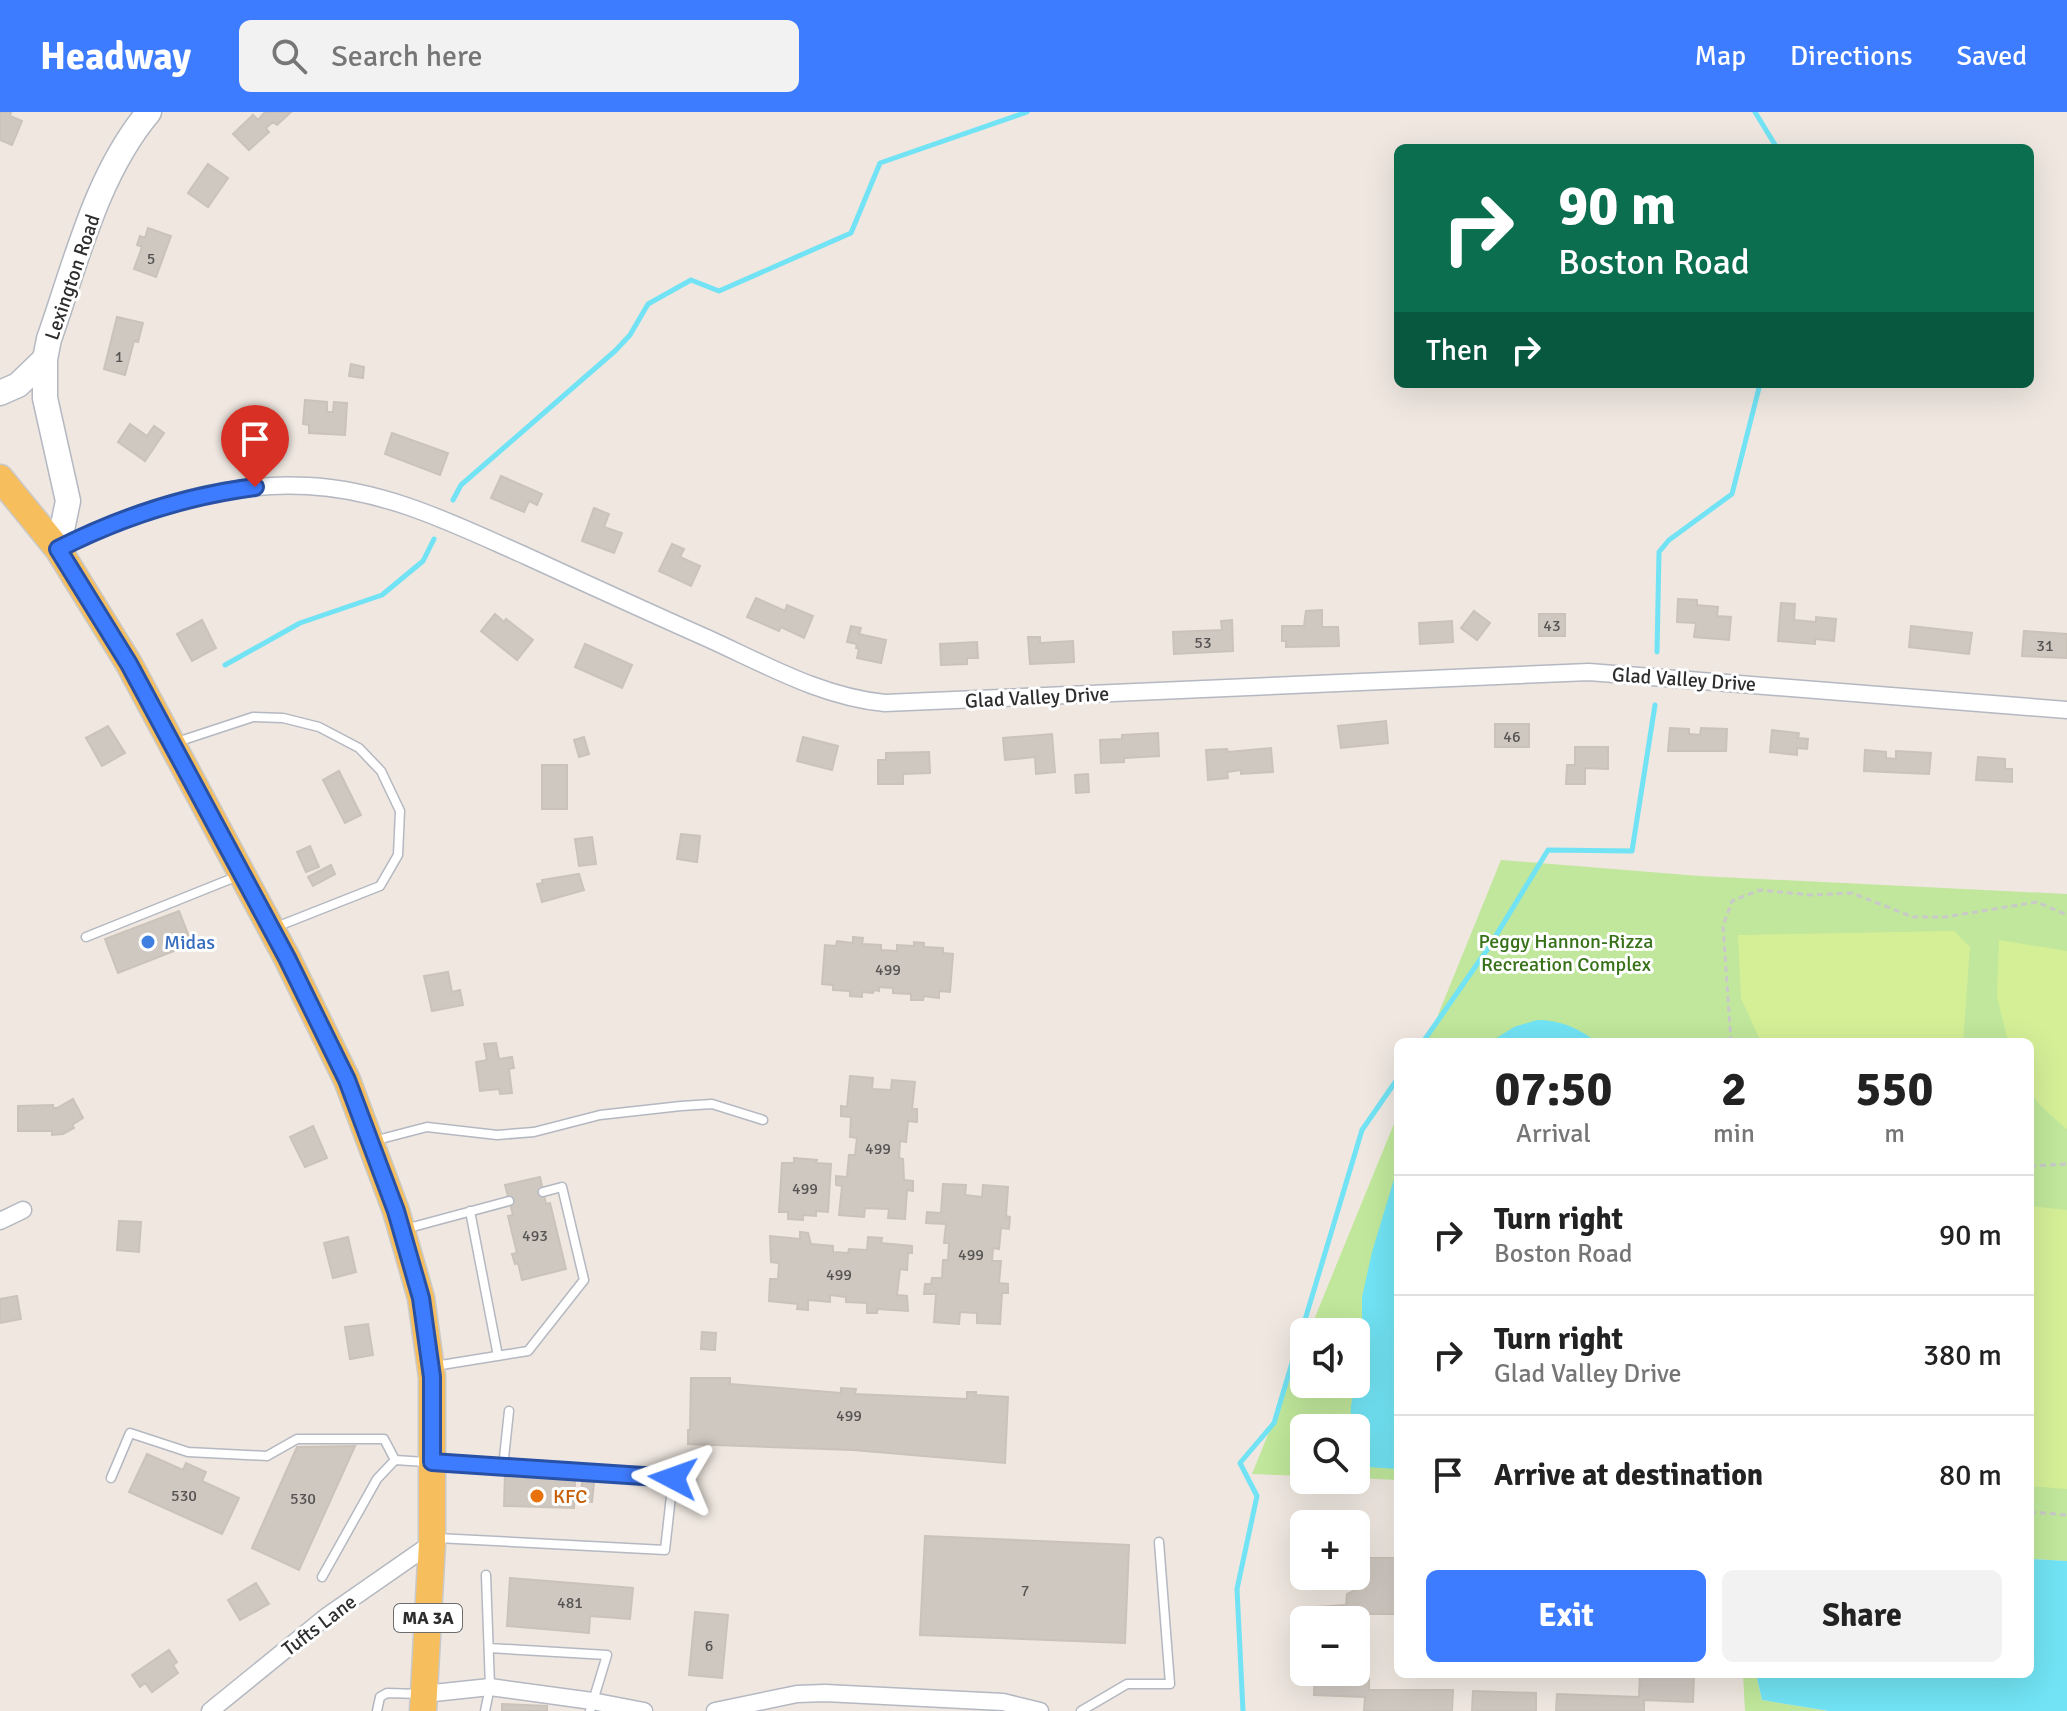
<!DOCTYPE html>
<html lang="en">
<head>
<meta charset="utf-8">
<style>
	body { margin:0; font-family:Signika,sans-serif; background:#f2f2f2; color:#222; height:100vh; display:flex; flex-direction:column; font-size:30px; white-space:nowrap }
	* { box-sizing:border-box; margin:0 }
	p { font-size:26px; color:#767676 }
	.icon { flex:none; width:44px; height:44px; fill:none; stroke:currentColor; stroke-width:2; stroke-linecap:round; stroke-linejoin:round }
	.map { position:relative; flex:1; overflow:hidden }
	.details { position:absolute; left:1394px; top:926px; width:640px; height:640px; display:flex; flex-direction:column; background:#fff; border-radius:12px; box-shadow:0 8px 32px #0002 }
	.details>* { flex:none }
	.banner { position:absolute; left:1394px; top:32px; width:640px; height:244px; border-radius:12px; box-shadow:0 8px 32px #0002; background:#0b6e4f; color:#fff; overflow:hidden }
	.controls { position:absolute; left:1290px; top:1206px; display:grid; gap:16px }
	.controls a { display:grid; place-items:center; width:80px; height:80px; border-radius:12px; background:#fff; box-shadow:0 8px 32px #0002; font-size:40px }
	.pin { position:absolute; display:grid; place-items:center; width:68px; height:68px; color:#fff; margin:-82px -34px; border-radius:50% 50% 50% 0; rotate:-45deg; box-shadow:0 0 8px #0007 }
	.pin .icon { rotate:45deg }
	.me { position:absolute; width:88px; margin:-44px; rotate:274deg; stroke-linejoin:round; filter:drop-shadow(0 0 6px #0008) }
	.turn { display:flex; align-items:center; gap:28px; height:168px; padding:0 32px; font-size:36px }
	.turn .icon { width:104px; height:104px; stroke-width:2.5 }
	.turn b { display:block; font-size:56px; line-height:68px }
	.then { display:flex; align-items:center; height:76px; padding:0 32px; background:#0003; gap:16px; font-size:30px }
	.eta { display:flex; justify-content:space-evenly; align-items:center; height:136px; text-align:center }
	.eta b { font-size:48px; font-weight:700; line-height:56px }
	.cta { display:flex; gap:16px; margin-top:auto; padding:16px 32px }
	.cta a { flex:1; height:92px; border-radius:12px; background:#3e7cff; color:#fff; font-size:32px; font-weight:700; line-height:92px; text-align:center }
	.cta a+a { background:#f2f2f2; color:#222 }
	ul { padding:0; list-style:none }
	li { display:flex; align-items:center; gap:24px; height:120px; padding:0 32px; border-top:2px solid #e0e0e0 }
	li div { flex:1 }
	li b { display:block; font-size:30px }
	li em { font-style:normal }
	header { display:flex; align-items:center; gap:48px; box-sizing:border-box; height:112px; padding:0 40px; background:#3e7cff; color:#fff }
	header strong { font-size:38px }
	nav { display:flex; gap:44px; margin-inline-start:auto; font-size:28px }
	.search { width:560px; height:72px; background:#f2f2f2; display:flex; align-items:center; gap:20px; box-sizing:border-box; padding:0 28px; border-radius:12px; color:#767676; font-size:30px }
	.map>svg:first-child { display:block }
	.green { fill:#c0e79b }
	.pitch { fill:#d5ef97 }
	.water { fill:#71e3f4 }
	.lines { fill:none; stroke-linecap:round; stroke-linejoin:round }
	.stream { stroke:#71e3f4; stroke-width:5 }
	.building { fill:#cfc8c1; stroke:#cbc3b9; stroke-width:2 }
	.lane-casing { stroke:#b4b8c1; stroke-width:11 }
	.street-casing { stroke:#b4b8c1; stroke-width:19 }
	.secondary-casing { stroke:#b4b8c1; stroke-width:27 }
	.primary-casing { stroke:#c9c9c9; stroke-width:29 }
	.path { stroke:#c9c9c9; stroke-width:3; stroke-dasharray:6 4; stroke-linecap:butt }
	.lane { stroke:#fff; stroke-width:8 }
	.street { stroke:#fff; stroke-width:16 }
	.secondary { stroke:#fff; stroke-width:24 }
	.primary { stroke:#f7be5e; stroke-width:26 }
	.route-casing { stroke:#2851a6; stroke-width:20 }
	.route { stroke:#3e7cff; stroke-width:14 }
	.shop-dot { fill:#3f7fe0; stroke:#fff; stroke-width:3 }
	.food-dot { fill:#e8710a; stroke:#fff; stroke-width:3 }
	.labels { text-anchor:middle; stroke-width:6; stroke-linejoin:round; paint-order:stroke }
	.number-label { font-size:16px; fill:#565453 }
	.shield { fill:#fff; stroke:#6d6d6d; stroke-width:2 }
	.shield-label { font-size:18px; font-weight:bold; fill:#2e2e2e }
	.street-label { font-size:20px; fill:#2e2e2e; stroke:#fff }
	.park-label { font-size:20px; fill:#377118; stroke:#fff }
	.shop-label { font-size:20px; fill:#366cbe; stroke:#fff; text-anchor:start }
	.food-label { font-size:20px; fill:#c56008; stroke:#fff; text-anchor:start }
</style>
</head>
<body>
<header>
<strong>Headway</strong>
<div class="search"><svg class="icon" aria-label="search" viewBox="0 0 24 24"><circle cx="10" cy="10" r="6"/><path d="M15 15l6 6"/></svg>Search here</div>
<nav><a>Map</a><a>Directions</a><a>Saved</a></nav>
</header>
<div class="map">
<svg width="2067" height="1599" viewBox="0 0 2067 1599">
	<rect width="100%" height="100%" fill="#efe7e0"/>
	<path class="green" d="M1501,748L1699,764L2067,782V1449L2031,1447L2030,1440V930H1427Z
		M1398,1002V1368L1356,1366V1316H1304V1364L1252,1362L1304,1233V1272H1356V1220H1309Z
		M1743,1562H1756L1762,1588L1828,1599H1745Z"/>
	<path class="pitch" d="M1954,819L1970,835L1963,930H1761L1741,886L1738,823Z
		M1999,828L2067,839V1017C2024,981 2030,984 2030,930H2008L1997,884Z
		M2030,1094L2067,1098V1377L2030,1374Z"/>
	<path class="water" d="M1537,908C1559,908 1580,916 1596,930H1490L1514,915Z
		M1398,1054V1357L1368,1355L1356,1351V1316H1350L1351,1294L1362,1231V1185L1372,1140Z
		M2030,1440L2032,1447L2067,1449V1599H1829L1762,1588L1756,1562H2030Z"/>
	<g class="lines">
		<path class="stream" d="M1755,0L1777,36
			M453,388L461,373L615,239L630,223L648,192L691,168L719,179L851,121L880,51L1027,0
			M1657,540L1659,440L1669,428L1732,382L1760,272
			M225,553L300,511L382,483L423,449L434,427
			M1423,930L1489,835L1548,738L1632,739L1655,593
			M1243,1599L1237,1477L1257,1384L1240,1351L1274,1311L1362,1018L1398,966"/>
	</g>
	<path class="building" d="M0,0H11L10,4L22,9L12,33L0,28Z
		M265,0H291L277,13L273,10L266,16L269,20L249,38L233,22L253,3L258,8Z
		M208,52L228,66L208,95L188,81Z
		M148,116L171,124L156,165L134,157L142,135L137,133L140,124L145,126Z
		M117,205L143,211L138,230L134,229L125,263L104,257Z
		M351,252L364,255L363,266L349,264Z
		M305,288L327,290V300H333L334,290L347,291L345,323L309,321V313L303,312Z
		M130,312L147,324L154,314L164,321L145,349L118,330Z
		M392,321L448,341L440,363L385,342Z
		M501,364L542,382L537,393L529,389L524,400L491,386Z
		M594,396L609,402L604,415L622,421L614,441L582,429Z
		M672,432L684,437L680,445L700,454L691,474L659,459Z
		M756,486L785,499L787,493L813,504L804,526L781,515L779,519L747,505Z
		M1678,487L1697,488V493L1718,495L1717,504L1731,505L1729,528L1694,525L1696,511L1677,510Z
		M1781,491L1795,492L1794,508L1816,510V505L1836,507L1834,529L1815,527V532L1778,529Z
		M1322,498V515H1338L1339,534L1286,535V529H1282V514H1304L1306,499Z
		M1474,499L1490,511L1477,528L1461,516Z
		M495,502L504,510L506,507L533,528L517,548L481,519Z
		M1539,502H1565V524H1539Z
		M202,508L216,536L192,549L177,522Z
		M1232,508L1233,539L1174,542L1173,520L1222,518L1221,509Z
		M1452,509L1453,530L1420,532L1419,511Z
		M851,514L861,516L859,522L886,528L881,551L857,546L859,537L856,536L857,532L847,530Z
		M1911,514L1972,521L1969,542L1909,535Z
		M2024,519L2067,522V546L2022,544Z
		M1028,525H1040V531L1073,529L1074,550L1030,552Z
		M977,530L978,546H967V552L941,553L940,532Z
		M585,532L632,553L622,576L575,555Z
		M1386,609L1388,631L1341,636L1338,614Z
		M1495,612H1529V635H1495Z
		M108,614L125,641L102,654L86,626Z
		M1670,616L1689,617V622L1700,623L1701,616L1727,617L1726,639H1668Z
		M1772,618L1799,621L1798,626L1808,627L1807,637L1797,636V643L1770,640Z
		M1158,621L1159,644L1124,646V650L1101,651L1100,628L1122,627V623Z
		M1052,622L1055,660L1036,662L1035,645L1005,648L1003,626Z
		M584,625L589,642L579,645L574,628Z
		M803,625L838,634L832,658L797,649Z
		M1575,635H1608V657L1585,656V672H1566L1567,653H1575Z
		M1271,636L1273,660L1241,662V658L1227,660L1228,666L1208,668L1206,638L1227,637L1228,640Z
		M1865,638L1886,640V646L1896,647V639L1931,641L1929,662L1864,659Z
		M929,640L930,661L903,662V672H878V648H886V641Z
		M1978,645L2005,647V657H2012V670L1976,668Z
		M542,653H567V697H542Z
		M339,659L361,703L345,711L323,668Z
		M1088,662L1089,680L1076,681L1075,663Z
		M681,722L700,724L697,750L677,747Z
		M592,725L596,752L579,754L575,727Z
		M310,734L319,755L306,760L297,740Z
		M331,753L335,762L313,774L308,765Z
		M579,762L584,778L542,790L537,772L543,771L542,768Z
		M179,799L192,832L118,861L105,827Z
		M853,825L863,826L862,832L881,833V838L897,839V833L914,834V830L924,831V835L943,836V841L953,842L950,880L939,879V886L924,884L923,888H911V882L893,881V876L879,875V879L874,878L873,881L862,880V885L850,884V879L833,878V873L822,872L825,833L836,834L837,829L853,831Z
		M448,860L452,880L460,878L463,893L432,899L424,864Z
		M496,931L499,947L512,945L514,956L509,957L512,981L500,982L499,977L480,979L476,950L487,948L484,932Z
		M850,964L873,966L872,977L891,978L892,968L915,970L912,997H917V1010L908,1009L906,1030L900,1029L899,1046L903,1047L904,1068L913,1069V1079L907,1078L905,1107L888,1106L889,1097L865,1096L864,1105L839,1103L842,1074L836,1073V1064L847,1065L849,1043H855L857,1026L850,1025L851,1005L841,1004V994L847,995Z
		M73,987L83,1006L72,1013L74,1016L63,1022L52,1023V1019H18V994L53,993V996H57Z
		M313,1014L327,1046L305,1055L290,1025Z
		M794,1046L817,1048L816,1051L831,1052L828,1100L816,1099V1104L803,1103V1108L788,1107V1100H779L782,1051H794Z
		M540,1065L546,1092L550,1091L566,1157L522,1168L518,1151L515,1152L512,1142L517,1141L508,1104L513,1103L505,1073Z
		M943,1072L966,1073L965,1083L982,1085L983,1073L1008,1075L1006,1104L1010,1105L1009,1117L1001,1116L999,1137L993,1136L992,1149H1001L999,1171L1008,1172V1181H1002L1000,1212L977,1211V1201L960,1200L959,1212L934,1210L936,1182H924L925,1172H931L932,1166H942L943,1148H948L949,1131H944L946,1112L926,1111L927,1100L941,1101Z
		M119,1109L141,1110L139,1140L117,1138Z
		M800,1120L808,1121L811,1132L833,1134V1140L848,1141L849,1137L867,1138L868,1125L882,1126L881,1131L912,1134V1141H908L907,1158L900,1157L897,1183L907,1184L908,1199L877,1197V1201H867V1191L846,1190V1185L830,1183V1190L808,1188V1198L797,1197L798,1192L769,1189L770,1167H778L779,1151L771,1150L770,1124L800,1127Z
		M348,1125L356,1160L333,1166L324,1131Z
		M17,1184L21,1207L0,1211V1187Z
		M368,1212L373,1243L350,1247L345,1215Z
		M702,1220L716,1221L715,1238L701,1237Z
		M691,1266H730V1272L841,1281V1276L856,1277L855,1282L967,1287V1280H976V1283L1008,1285L1005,1351L853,1338L688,1332V1318H690Z
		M355,1334L299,1458L252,1436L297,1335Z
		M147,1342L183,1358L186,1351L206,1360L202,1369L239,1386L222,1422L129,1380Z
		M505,1362L567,1364V1368H575L574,1396L504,1394Z
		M582,1369L594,1370L592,1390L581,1389Z
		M925,1424L1129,1433L1125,1531L920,1523Z
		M1366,1446H1398V1502H1369V1578H1453L1452,1599H1364L1365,1585L1314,1583L1315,1560H1356V1508H1316L1317,1495L1346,1493L1347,1482L1358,1477V1469H1364L1363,1461L1367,1460Z
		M510,1466L633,1476L630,1507L590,1504L589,1521L507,1514Z
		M256,1471L269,1492L240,1508L228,1488Z
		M695,1500L728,1503L722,1566L689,1563Z
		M169,1538L177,1550L173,1553L178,1561L152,1580L145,1571L140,1575L132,1563Z
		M1640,1562H1694L1693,1590L1644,1588V1599H1556L1557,1582L1639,1585Z
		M1473,1579L1536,1581V1599H1472Z
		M502,1592L547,1594V1599H502Z"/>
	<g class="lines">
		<defs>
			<path id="lane" d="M174,631L253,605L283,606L319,615L359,636L381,659L400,699L398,743L380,774L276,815
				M86,825L238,764
				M373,1029L427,1015L497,1023L534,1020L600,1003L681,994L712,992L763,1008
				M470,1099L498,1244
				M405,1117L509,1089
				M435,1254L528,1239L584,1168L562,1075L543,1080
				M503,1355L509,1299
				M111,1366L130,1321L188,1340L267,1344L297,1327H384L395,1348L673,1366L665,1438L437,1426
				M322,1465L377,1367L395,1348
				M489,1536L607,1543L590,1599
				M377,1599L380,1585L387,1581L420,1582
				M485,1599L490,1575L486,1463
				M1081,1599L1127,1572H1170L1159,1430"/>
			<path id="street" d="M58,437C135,398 221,369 308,374C387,378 456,413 526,444C587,472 648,500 709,527C766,553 822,585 885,591L1589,560L2067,598
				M0,1109L23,1098
				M424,1582L490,1575L592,1589L644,1599
				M210,1599L327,1504L432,1431
				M715,1599L797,1582L825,1581L1003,1590L1040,1599"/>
			<path id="secondary" d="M0,281L18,273L45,247
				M58,437L68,389L45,286V247L49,227C76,151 96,63 149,0"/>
			<path id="primary" d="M0,366L58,437L129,552L287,846L347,968L396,1099L421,1186L432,1265V1431L423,1599"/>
		</defs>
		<use href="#lane" class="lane-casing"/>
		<use href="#street" class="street-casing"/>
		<use href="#secondary" class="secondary-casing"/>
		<use href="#primary" class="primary-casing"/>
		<path class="path" d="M1731,930L1723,814L1732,789L1760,778L1811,783L1852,781L1913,805H1945L2037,790L2067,803
			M2030,1054L2067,1052
			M2030,1400L2067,1403"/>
		<use href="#lane" class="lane"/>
		<use href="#street" class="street"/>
		<use href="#secondary" class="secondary"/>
		<use href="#primary" class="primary"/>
	</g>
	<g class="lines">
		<defs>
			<path id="route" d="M255,375C185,384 121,405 58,437L129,552L287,846L347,968L396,1099L421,1186L432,1265V1350L673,1366"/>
		</defs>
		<use href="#route" class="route-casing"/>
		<use href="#route" class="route"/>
	</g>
	<circle class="shop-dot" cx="148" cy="830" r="8"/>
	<circle class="food-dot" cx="537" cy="1384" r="8"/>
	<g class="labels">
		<g class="number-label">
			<text x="151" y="152">5</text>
			<text x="119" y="250">1</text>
			<text x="1552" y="519">43</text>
			<text x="1203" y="536">53</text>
			<text x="2045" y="539">31</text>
			<text x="1512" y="630">46</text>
			<text x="888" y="863">499</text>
			<text x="878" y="1042">499</text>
			<text x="805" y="1082">499</text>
			<text x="535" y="1129">493</text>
			<text x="971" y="1148">499</text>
			<text x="839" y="1168">499</text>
			<text x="849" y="1309">499</text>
			<text x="184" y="1389">530</text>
			<text x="303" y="1392">530</text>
			<text x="1025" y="1484">7</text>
			<text x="570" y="1496">481</text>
			<text x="709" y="1539">6</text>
		</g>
		<rect class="shield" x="394" y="1492" width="68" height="28" rx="6"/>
		<g class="shield-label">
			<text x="428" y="1512">MA 3A</text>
		</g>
		<g class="street-label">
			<text transform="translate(72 165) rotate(-71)" y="7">Lexington Road</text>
			<text transform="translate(1684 567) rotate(4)" y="7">Glad Valley Drive</text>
			<text transform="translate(1037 585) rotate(-3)" y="7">Glad Valley Drive</text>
			<text transform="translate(319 1513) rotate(-37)" y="7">Tufts Lane</text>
		</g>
		<g class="park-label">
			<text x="1566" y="836">Peggy Hannon-Rizza<tspan x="1566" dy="23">Recreation Complex</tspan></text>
		</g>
		<g class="shop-label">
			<text x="164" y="837">Midas</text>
		</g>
		<g class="food-label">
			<text x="553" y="1391">KFC</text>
		</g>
	</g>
</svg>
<div class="controls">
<a><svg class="icon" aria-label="sound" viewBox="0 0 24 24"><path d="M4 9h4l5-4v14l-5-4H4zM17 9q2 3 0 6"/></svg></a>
<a><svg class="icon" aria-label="search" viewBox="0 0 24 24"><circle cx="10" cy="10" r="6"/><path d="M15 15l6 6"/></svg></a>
<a>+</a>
<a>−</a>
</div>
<div class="pin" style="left:255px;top:375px;background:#d93025"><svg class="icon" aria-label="arrive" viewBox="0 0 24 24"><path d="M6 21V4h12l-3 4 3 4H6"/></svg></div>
<svg class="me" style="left:673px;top:1366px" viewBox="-20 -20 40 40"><path d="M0-17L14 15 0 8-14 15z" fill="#3e7cff" stroke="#fff" stroke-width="4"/></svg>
<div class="banner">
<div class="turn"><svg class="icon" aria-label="right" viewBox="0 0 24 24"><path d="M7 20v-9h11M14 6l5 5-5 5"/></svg><div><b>90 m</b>Boston Road</div></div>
<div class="then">Then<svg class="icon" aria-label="right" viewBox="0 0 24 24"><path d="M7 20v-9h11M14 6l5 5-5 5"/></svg></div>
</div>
<section class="details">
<div class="eta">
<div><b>07:50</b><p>Arrival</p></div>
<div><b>2</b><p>min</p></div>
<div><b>550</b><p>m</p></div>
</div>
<ul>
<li><svg class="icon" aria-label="right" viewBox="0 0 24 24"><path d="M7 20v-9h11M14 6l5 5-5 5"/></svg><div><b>Turn right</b><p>Boston Road</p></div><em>90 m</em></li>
<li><svg class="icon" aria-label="right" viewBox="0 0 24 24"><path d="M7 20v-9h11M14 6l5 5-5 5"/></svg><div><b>Turn right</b><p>Glad Valley Drive</p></div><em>380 m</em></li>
<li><svg class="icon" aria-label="arrive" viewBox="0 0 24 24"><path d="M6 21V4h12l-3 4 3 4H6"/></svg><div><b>Arrive at destination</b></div><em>80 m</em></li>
</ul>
<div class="cta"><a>Exit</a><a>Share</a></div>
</section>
</div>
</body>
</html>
